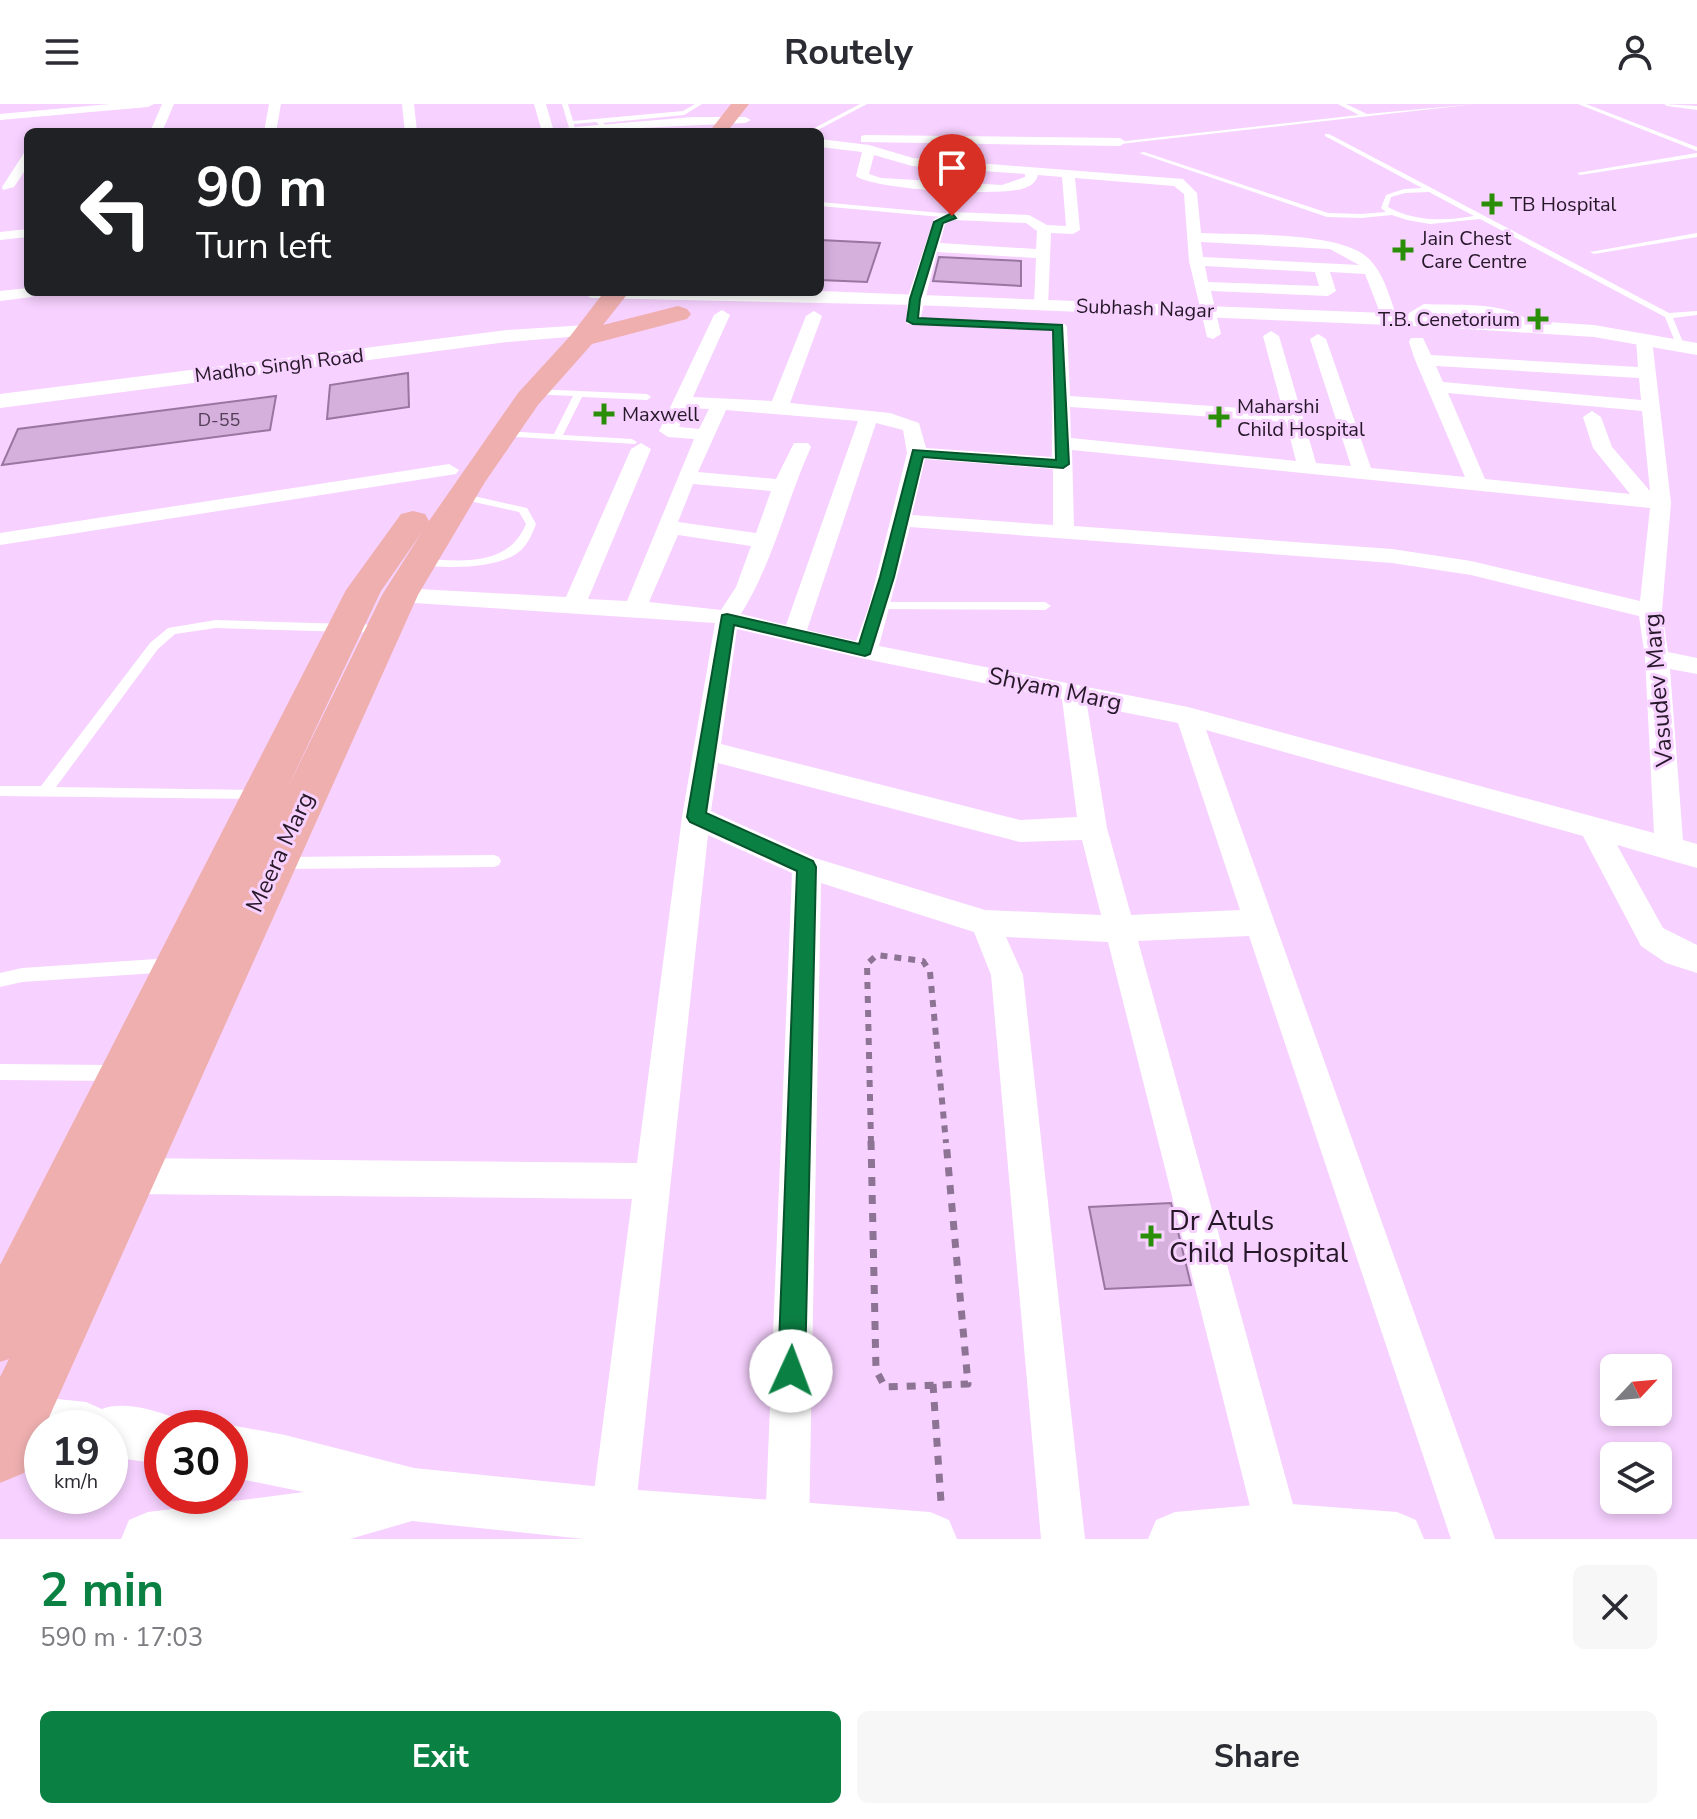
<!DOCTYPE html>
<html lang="en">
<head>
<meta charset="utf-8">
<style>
	body { margin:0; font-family:"Nunito Sans",sans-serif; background:#f7f7f7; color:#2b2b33; height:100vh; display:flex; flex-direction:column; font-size:30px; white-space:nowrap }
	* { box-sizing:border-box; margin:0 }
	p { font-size:26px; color:#7c7c81 }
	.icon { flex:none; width:44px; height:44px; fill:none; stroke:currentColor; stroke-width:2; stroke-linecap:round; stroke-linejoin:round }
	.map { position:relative; height:1435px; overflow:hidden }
	.drawer { display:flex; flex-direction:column; background:#fff; flex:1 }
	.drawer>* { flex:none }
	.banner { position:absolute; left:24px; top:24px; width:800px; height:168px; border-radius:12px; box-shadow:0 4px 12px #0003; background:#202124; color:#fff; overflow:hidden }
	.needle { width:52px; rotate:64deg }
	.tools { position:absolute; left:1600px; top:1250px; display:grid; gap:16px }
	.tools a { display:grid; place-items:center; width:72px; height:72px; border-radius:12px; background:#fff; box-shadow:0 4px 12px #0003; font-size:40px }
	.speed { position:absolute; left:24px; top:1306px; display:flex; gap:16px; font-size:40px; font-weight:700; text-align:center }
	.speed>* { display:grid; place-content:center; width:104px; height:104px; border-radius:50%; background:#fff; box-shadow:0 4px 12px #0003; line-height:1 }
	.speed small { font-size:20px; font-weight:400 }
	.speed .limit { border:12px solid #d22; background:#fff; color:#111 }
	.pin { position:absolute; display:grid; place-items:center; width:68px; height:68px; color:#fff; margin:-82px -34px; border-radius:50% 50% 50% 0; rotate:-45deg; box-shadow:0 0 8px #0007 }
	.pin .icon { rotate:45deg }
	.me { position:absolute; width:88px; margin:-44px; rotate:2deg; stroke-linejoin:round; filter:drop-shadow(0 0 6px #0008) }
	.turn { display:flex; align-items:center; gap:28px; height:168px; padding:0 40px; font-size:36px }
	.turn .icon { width:104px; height:104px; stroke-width:2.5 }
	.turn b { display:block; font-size:56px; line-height:68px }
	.round { display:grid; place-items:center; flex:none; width:84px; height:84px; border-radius:12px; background:#f7f7f7 }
	.head { display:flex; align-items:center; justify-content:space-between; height:136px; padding:0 40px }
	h1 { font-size:48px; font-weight:700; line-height:60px; color:#0b8043 }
	.button { display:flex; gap:16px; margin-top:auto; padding:16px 40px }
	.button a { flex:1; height:92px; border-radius:12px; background:#0b8043; color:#fff; font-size:32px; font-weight:700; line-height:92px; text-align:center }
	.button a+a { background:#f7f7f7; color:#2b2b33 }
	header { display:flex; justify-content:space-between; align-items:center; height:104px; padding:0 40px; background:#fff; font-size:36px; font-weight:700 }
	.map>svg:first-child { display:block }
	.building { fill:#d5b0dd; stroke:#9976a0; stroke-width:2 }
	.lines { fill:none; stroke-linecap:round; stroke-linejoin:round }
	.path-far1 { stroke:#8e7494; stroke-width:6; stroke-dasharray:7 7; stroke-linecap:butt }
	.path { stroke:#8e7494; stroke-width:7; stroke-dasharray:9 9; stroke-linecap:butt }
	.service { fill:#fff; fill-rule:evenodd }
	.minor { fill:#fff; fill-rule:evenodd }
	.tertiary { fill:#fff; fill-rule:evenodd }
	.primary { fill:#efafaf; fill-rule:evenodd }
	.route { fill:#0b8043; stroke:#07532c; stroke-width:2 }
	.poi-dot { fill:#2b8e09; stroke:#f7d1ff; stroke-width:3 }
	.labels { text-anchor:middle; stroke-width:6; stroke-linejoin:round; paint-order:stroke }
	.far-number-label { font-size:18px; fill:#523e56 }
	.far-poi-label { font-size:20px; fill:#261829; stroke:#f7d1ff; text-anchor:start }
	.far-street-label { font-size:20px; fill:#261829; stroke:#f7d1ff }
	.street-label { font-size:24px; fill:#261829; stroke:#f7d1ff }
	.near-poi-label { font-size:28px; fill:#261829; stroke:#f7d1ff; text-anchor:start }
</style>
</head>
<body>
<header><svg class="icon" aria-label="menu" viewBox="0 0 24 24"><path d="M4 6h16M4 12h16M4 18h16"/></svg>Routely<svg class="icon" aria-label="person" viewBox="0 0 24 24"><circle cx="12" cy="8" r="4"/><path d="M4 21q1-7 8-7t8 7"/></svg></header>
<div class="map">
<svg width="1697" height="1435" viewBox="0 0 1697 1435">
	<rect width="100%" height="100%" fill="#f7d1ff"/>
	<path class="building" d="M820,136L880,139L867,178L820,176Z
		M939,153L1021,157V182L933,177Z
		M408,269L409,303L327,315L330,281Z
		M276,292L270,326L2,361L18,325Z
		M1171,1099L1191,1181L1105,1185L1089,1103Z"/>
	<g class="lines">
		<path class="path-far1" d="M871,1039L867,860L877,851L923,857L930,868L946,1039"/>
		<path class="path" d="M871,1037L876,1266L885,1283L968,1280L946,1037
			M933,1280L941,1398"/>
		<path class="service" d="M562,0H568L573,17L683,7L695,0H702L684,11L603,19L608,24L605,26L596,18L574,20L575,28L570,27Z
			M860,0H867L814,28H807Z
			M1338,0H1346L1367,10L1476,0L1120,40L1117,38L1359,11Z
			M1578,0H1586L1697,43V47Z
			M1664,0L1697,2V6L1667,2Z
			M1325,30H1329L1669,209L1697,207V211L1673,214L1685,243L1678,245L1665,213L1480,115L1430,120L1407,116L1392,111L1361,114L1327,113L1139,49L1144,48L1328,109L1361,110L1386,108L1381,104L1386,91L1404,85L1422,84L1325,32ZM1429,88L1474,112C1444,117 1416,118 1388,103L1391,93L1405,89Z
			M1697,49V53L1580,71L1577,69Z
			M820,98L952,110L955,112L952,114L820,102Z
			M1697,129V133L1594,150L1590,148Z
			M534,285L647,290L651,293L647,296L582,293L563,331L632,335L637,338L635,340L500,332V328L503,327L554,330L573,292L531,290L530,288Z
			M460,389L527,404L536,420C532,430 529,439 520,447C498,466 443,465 415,460V456L419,455C460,456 507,465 526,420L519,408L456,394V390Z
			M880,498H1045L1051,502L1045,506L876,505L874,502Z
			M216,516L383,521L389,525L383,529L216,524L175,530L158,545L56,683L258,686L263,687L265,691L263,695L0,692V682H41L150,539L168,524Z
			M494,751L499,753L501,757L499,761L494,763L279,765L274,763L272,759L274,755L279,753Z
			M171,854L177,856L179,861L177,866L171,868L22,878L0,883V869L22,864Z
			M0,960L116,961L122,963L124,969L122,975L116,977L0,976Z"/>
		<path class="minor" d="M110,0H154L148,3L0,16V10Z
			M162,0H174L162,28H150Z
			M269,0H281L276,28H264Z
			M402,0H414L417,28H405Z
			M534,0H546L554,28H542Z
			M693,13H745L751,16L745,19L557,28L563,24Z
			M865,31L1120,34L1126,38L1120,42L861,38V32Z
			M820,35L869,41L913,54L1183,75L1197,89L1201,129C1240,131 1343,127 1369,155C1385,171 1390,195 1398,216L1396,219H1384L1365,170L1330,168L1336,187L1328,192L1211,187L1221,230L1213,235L1207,233L1189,157L1184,90L1174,82L1075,74L1080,126L1073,130L1051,129L1048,203H1036L1034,200L1036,154L937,148L919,220H907V195L934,115L952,108L1029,111L1047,121L1066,122L1062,73L1038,71C1036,78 1032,81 1025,84C1002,93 874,86 856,72L862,48L820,43ZM874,51L912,62L1025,70V73L1002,81L881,74L869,70ZM954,116L1026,119L1037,127L1036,145L940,139L945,120ZM1201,138L1330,145L1359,161L1203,153ZM1205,162L1315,168L1319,182L1208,178Z
			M28,48V62L14,83L3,86L2,83L24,49Z
			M28,125V133L0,136V128Z
			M28,184V188H40L32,193L0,197V187Z
			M1424,200C1457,202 1514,196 1535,223L1527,228L1506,215L1427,210L1426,220H1414L1409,209Z
			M722,206L730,211L693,293L772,297L806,212L814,207L822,212L790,299L890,309L919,319L926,344L1052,353L1053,220H1065L1067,223L1070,292L1283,307L1263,232L1271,227L1279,232L1316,359L1351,362L1310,235L1318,230L1326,235L1371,364L1465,373L1415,256L1409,238L1411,234H1423L1431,251L1638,263L1636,236L1644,231L1652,236L1671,399L1662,507L1668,548L1697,554V570L1670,565L1683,736L1697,740V764L1617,741L1663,824L1697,841V869L1666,859L1641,842L1583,732L1206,626L1495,1435H1451L1249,832L1138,837L1300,1426L1297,1435H1259L1256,1426L1108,838L1006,833L1023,871L1085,1435H1041L991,871L974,828L821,779L809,1424L805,1435H769L765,1424L792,769L708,731L635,1411L629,1427L613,1433L597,1427L591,1411L632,1095L128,1090L115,1085L110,1072L115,1059L128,1054L637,1059L682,713L715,519L400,498L392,496L389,491L392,486L400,484L566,493L631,345L641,339L651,345L588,495L627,497L694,335L668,333L659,327L714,211ZM1436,262L1639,274L1641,296L1443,278ZM1448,289L1642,307L1650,387L1612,343L1601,313L1592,307L1583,313L1593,344L1630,390L1485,375ZM1070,303L1286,318L1296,357L1071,334ZM688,304L709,305L699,325L679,323ZM726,306L858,317L786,521L741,510C773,459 786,398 811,343L808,339H794L776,375L698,368ZM876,319L903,326L907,349L869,502L856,537L807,526ZM1072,346L1650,404L1640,497L1471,457L1392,445L1074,422ZM925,355L1053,365V421L912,411ZM693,380L771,387L756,429L678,418ZM910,423L1392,459L1471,471L1639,512L1645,554L1654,729L1188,603L879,542ZM678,431L751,442L736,483L721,506L649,498ZM737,525L865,555L1062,595L1077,713L1020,716L721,640ZM1087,601L1178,619L1240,806L1131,811L1107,724ZM718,659L1020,738L1082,736L1101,811L985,806L815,754L711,707Z
			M449,360L459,366L456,370L0,441V429Z"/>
		<path class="tertiary" d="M820,187L1436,211L1594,221L1697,239V251L1594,233L1436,223L915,201L591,194L582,188Z
			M586,221L596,227L593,231L507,238L0,304V290L507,226Z
			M0,1289L86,1298L102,1305C123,1296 160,1307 180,1316L184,1324H162V1360L110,1353V1324H42V1345L0,1341Z
			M230,1321L285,1331L414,1364L613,1384L930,1408L949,1416L957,1435H584L412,1417L350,1435H121L129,1416L148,1408L304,1388L230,1373V1324H223Z
			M1278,1399L1397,1408L1416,1416L1424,1435H1148L1156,1416L1175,1408Z"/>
		<path class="primary" d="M731,0H749L727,28H709Z
			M604,188H629L603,221L678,202L687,205L691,210L687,215L592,240L538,301L485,378L418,491L24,1369L0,1379V1273L9,1255L0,1258V1161L346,486L401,410L413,407L425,410L429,417L518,289L571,231ZM422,428L382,491L286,687L381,487Z"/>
	</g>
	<path class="route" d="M952,109L956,114L943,119L920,195L918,214L1062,221L1069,360L1063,364L923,353L894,473L870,550L865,552L734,521L706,709L813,757L816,763L805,1267L801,1276L791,1280L782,1276L778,1267L797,767L690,718L687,713L722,511L727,510L859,540L880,473L913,346L1056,356L1053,226L913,220L907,217L910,195L934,118Z"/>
	<g class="poi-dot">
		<path d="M1488 88h8v8h8v8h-8v8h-8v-8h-8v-8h8z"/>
		<path d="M1399 134h8v8h8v8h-8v8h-8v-8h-8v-8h8z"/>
		<path d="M1534 203h8v8h8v8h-8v8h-8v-8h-8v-8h8z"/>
		<path d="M600 298h8v8h8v8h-8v8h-8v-8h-8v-8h8z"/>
		<path d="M1215 301h8v8h8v8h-8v8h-8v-8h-8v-8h8z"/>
		<path d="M1147 1120h8v8h8v8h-8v8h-8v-8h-8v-8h8z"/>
	</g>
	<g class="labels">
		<g class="far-number-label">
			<text x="219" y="322">D-55</text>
		</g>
		<g class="far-poi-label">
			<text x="1510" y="107">TB Hospital</text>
			<text x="1421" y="141">Jain Chest<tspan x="1421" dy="23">Care Centre</tspan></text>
			<text x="1520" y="222" text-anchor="end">T.B. Cenetorium</text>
			<text x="1237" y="309">Maharshi<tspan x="1237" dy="23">Child Hospital</tspan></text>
			<text x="622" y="317">Maxwell</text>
		</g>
		<g class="far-street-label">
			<text transform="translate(1145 204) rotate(2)" y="7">Subhash Nagar</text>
			<text transform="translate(279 261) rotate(-7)" y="7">Madho Singh Road</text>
		</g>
		<g class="street-label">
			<text transform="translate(1055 585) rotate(12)" y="8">Shyam Marg</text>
			<text transform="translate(1658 586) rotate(-95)" y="8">Vasudev Marg</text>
			<text transform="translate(280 748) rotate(-65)" y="8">Meera Marg</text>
		</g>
		<g class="near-poi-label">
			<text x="1169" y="1126">Dr Atuls<tspan x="1169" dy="32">Child Hospital</tspan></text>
		</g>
	</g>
</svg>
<div class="tools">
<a><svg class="needle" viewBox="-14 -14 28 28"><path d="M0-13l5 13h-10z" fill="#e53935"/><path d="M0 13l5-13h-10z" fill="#7c7c81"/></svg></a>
<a><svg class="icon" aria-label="layers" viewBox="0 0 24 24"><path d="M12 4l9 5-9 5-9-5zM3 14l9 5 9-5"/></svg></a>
</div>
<div class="speed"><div>19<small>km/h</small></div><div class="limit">30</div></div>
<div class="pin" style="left:952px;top:112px;background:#d93025"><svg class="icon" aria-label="arrive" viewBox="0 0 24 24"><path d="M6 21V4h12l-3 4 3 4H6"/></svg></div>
<svg class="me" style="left:791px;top:1267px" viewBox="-20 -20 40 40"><circle r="19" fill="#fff"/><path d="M0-13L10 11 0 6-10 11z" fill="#0b8043"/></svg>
<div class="banner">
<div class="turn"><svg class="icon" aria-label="left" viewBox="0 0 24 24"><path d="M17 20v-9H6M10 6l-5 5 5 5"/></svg><div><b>90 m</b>Turn left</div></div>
</div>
</div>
<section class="drawer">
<div class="head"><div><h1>2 min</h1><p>590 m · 17:03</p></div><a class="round"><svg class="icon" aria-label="close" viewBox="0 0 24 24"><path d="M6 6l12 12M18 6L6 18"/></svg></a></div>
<div class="button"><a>Exit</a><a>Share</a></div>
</section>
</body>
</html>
